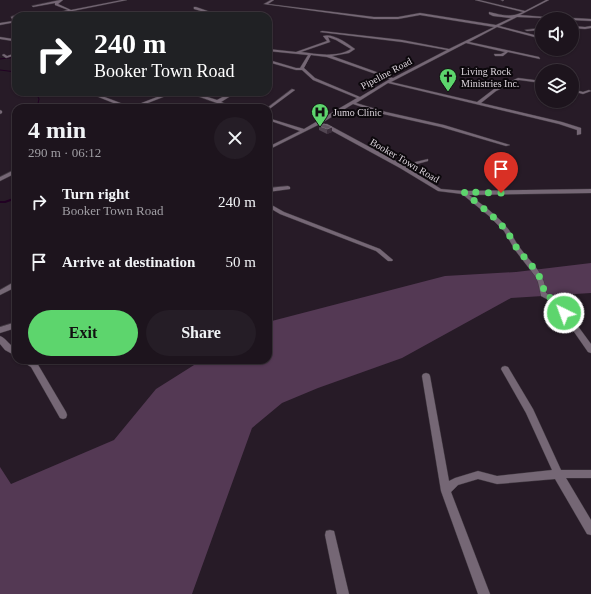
<!DOCTYPE html>
<html lang="en">
<head>
<meta charset="utf-8">
<style>
	body { margin:0; font-family:"Times New Roman",serif; background:#251d26; color:#f1f3f6; height:100vh; display:flex; flex-direction:column; font-size:15px; white-space:nowrap }
	* { box-sizing:border-box; margin:0 }
	p { font-size:13px; color:#a09ea4 }
	.icon { flex:none; width:22px; height:22px; fill:none; stroke:currentColor; stroke-width:2; stroke-linecap:round; stroke-linejoin:round }
	.map { position:relative; flex:1; overflow:hidden }
	.panel { position:absolute; left:12px; top:104px; width:260px; height:260px; display:flex; flex-direction:column; background:#1d141d; border-radius:12px; box-shadow:0 1px 3px #0004,0 0 0 1px #3b333b }
	.panel>* { flex:none }
	.guide { position:absolute; left:12px; top:12px; width:260px; height:84px; border-radius:12px; box-shadow:0 1px 3px #0004,0 0 0 1px #3b333b; background:#202124; color:#fff; overflow:hidden }
	.buttons { position:absolute; left:535px; top:12px; display:grid; gap:8px }
	.buttons a { display:grid; place-items:center; width:44px; height:44px; border-radius:50%; background:#1d141d; box-shadow:0 1px 3px #0004,0 0 0 1px #3b333b; font-size:20px }
	.pin { position:absolute; display:grid; place-items:center; width:34px; height:34px; color:#fff; margin:-41px -17px; border-radius:50% 50% 50% 0; rotate:-45deg; box-shadow:0 0 4px #0007 }
	.pin .icon { rotate:45deg }
	.me { position:absolute; width:44px; margin:-22px; rotate:318deg; stroke-linejoin:round; filter:drop-shadow(0 0 3px #0008) }
	.turn { display:flex; align-items:center; gap:14px; height:84px; padding:0 16px; font-size:18px }
	.turn .icon { width:52px; height:52px; stroke-width:2.5 }
	.turn b { display:block; font-size:28px; line-height:34px }
	.round { display:grid; place-items:center; flex:none; width:42px; height:42px; border-radius:21px; background:#251d26 }
	.head { display:flex; align-items:center; justify-content:space-between; height:68px; padding:0 16px }
	h1 { font-size:24px; font-weight:700; line-height:30px }
	.action { display:flex; gap:8px; margin-top:auto; padding:8px 16px }
	.action a { flex:1; height:46px; border-radius:24px; background:#5dd56d; color:#111; font-size:16px; font-weight:700; line-height:46px; text-align:center }
	.action a+a { background:#251d26; color:#f1f3f6 }
	ul { padding:0; list-style:none }
	li { display:flex; align-items:center; gap:12px; height:60px; padding:0 16px }
	li div { flex:1 }
	li b { display:block; font-size:15px }
	li em { font-style:normal }
	.map>svg:first-child { display:block }
	.green { fill:#543954 }
	.lines { fill:none; stroke-linecap:round; stroke-linejoin:round }
	.stream-far1 { stroke:#210123; stroke-width:1 }
	.stream { stroke:#210123; stroke-width:2 }
	.minor-casing { stroke:#403840; stroke-width:1 }
	.minor { fill:#756775; fill-rule:evenodd }
	.wall { fill:#524652 }
	.shaded-wall { fill:#3b2e3b }
	.building { fill:#615561; stroke:#756975 }
	.route { stroke:#5dd56d; stroke-width:7; stroke-dasharray:0 12.6 }
	.labels { text-anchor:middle; stroke-width:4; stroke-linejoin:round; paint-order:stroke }
	.far-poi-label { font-size:10px; fill:#ddd5dd; stroke:#0c080c; text-anchor:start }
	.far-street-label { font-size:10px; fill:#ddd5dd; stroke:#0c080c }
</style>
</head>
<body>
<div class="map">
<svg width="591" height="594" viewBox="0 0 591 594">
	<rect width="100%" height="100%" fill="#271b27"/>
	<path class="green" d="M591,263V293L511,298L402,358L318,388L282,403L252,428L192,594H0V467L11,484L114,440L156,389L202,360H268V322L445,276L516,272Z"/>
	<g class="lines">
		<path class="stream-far1" d="M0,59L16,57
			M0,70L16,72
			M37,108L39,99L37,95L39,92"/>
		<path class="stream" d="M0,202H5L16,198"/>
		<defs>
			<path id="minor" d="M60,0H63L58,4L71,10L122,0H127L48,16H43L68,10L55,5V3L33,7L32,6Z
				M271,0H274L268,4L374,17H398L420,13L496,25L511,18L493,16L489,14V12C502,15 511,18 523,12L475,0H479L525,11L546,0H549L520,15L569,19L517,17L499,26L542,37V39L497,27L469,42L539,57L540,59L508,52L503,56H495L494,54H501L505,52L466,43L391,82L477,102L494,89L518,78L542,81V83L519,80L496,91L481,103L562,122L581,128V134L577,135V130L559,124L388,83L356,103L386,112L444,125L510,145L506,146L441,127L383,114L353,104L320,124L268,150V147L300,131L268,120V118L304,129L357,98L313,80L302,70H296L268,62L269,60L296,68H300L308,55L268,51V49L296,52L327,41L323,36C333,33 347,43 355,49L349,53L332,56L393,78L447,50L402,42L320,32L322,31L402,40L449,49L494,27L420,15L398,19H374L264,4ZM328,37L336,40L351,49C336,58 317,54 301,52L330,42ZM311,55L327,57L390,79L360,97L315,78L304,68Z
				M501,0H504L503,1Z
				M194,7H196L222,16H218L194,9Z
				M21,13L23,14L20,16H16V17L14,18L16,20V22L0,25V23L13,21L11,17Z
				M572,18L591,19V21L572,20L571,19Z
				M572,26L585,27L591,26V28L585,29L572,28Z
				M271,27L272,29L268,30V28Z
				M542,28V30L527,31L525,30Z
				M0,37L13,39L15,40L13,41L0,39Z
				M16,53V55L6,58L2,55L4,54L7,56Z
				M292,89L295,90L268,110V108H267Z
				M572,89L583,92L589,90L591,91L583,94L572,91Z
				M170,92H176L135,108H126L91,94L94,93L131,107Z
				M186,92H192L217,100L232,92H237L221,102L237,108H231Z
				M0,110L2,111V113L0,114Z
				M323,124H327L403,165L428,159V161L406,167L441,189L464,191L591,189V193L469,195C483,205 498,216 509,230C513,236 516,243 520,248C531,263 545,273 546,293L558,299L591,344V353L588,352L554,303L541,296L538,282L535,276L515,250L504,231L489,216L462,194L438,191L400,168L323,126Z
				M16,169V173L0,181V177Z
				M288,186L290,187V189L268,192V188Z
				M268,203L284,212L380,249L393,260L392,261H388L376,251L280,214L268,207Z
				M14,282H16V287L0,295V290Z
				M16,322V328L0,333V327Z
				M0,336C6,338 10,346 16,349V356L5,350L0,344Z
				M22,360H32L37,363L66,412L67,415L66,418L63,419L60,418L31,367L23,362Z
				M505,366L508,367L533,409L561,470H591V478H566L591,520V535L587,534L555,479L497,484L478,479L458,485L451,492L490,594H478L441,491L422,376L423,374L426,373L429,374L430,376L449,481L455,478L478,471L497,476L552,470L526,413L501,369L502,367Z
				M330,530L334,531L335,535L349,594H337L325,535L326,531Z"/>
		</defs>
		<use href="#minor" class="minor-casing"/>
		<use href="#minor" class="minor"/>
	</g>
	<path class="wall" d="M319,126L332,132L327,134L319,130Z"/>
	<path class="shaded-wall" d="M332,127V132L327,134V129Z"/>
	<path class="building" d="M324,124L332,127L327,129L319,126Z"/>
	<g class="lines">
		<path class="route" d="M501,193L464,192C478,204 494,216 506,230C511,237 514,245 519,251C530,264 544,276 544,294L556,301L564,313"/>
	</g>
	<defs>
		<symbol id="church-pin" viewBox="-11 -11 22 30"><path d="M0 17L-7.5 6A9.5 9.5 0 1 1 7.5 6Z" fill="#5dd56d" stroke="#0c080c"/><path d="M-1.2-6h2.4v3.5h3.3v2.4h-3.3V6h-2.4V-.1h-3.3v-2.4h3.3Z" fill="#111"/></symbol>
		<symbol id="hospital-pin" viewBox="-11 -11 22 30"><path d="M0 17L-7.5 6A9.5 9.5 0 1 1 7.5 6Z" fill="#5dd56d" stroke="#0c080c"/><path d="M-5-5h3v3.5h4V-5h3V5h-3V1.5h-4V5h-3Z" fill="#111"/></symbol>
	</defs>
	<g fill-rule="evenodd">
		<use href="#church-pin" x="438" y="67" width="20" height="27"/>
		<use href="#hospital-pin" x="310" y="102" width="20" height="27"/>
	</g>
	<g class="labels">
		<g class="far-poi-label">
			<text x="461" y="75">Living Rock<tspan x="461" dy="12">Ministries Inc.</tspan></text>
			<text x="333" y="116">Jumo Clinic</text>
		</g>
		<g class="far-street-label">
			<text transform="translate(386 73) rotate(-28)" y="4">Pipeline Road</text>
			<text transform="translate(405 160) rotate(30)" y="4">Booker Town Road</text>
		</g>
	</g>
</svg>
<div class="buttons">
<a><svg class="icon" aria-label="sound" viewBox="0 0 24 24"><path d="M4 9h4l5-4v14l-5-4H4zM17 9q2 3 0 6"/></svg></a>
<a><svg class="icon" aria-label="layers" viewBox="0 0 24 24"><path d="M12 4l9 5-9 5-9-5zM3 14l9 5 9-5"/></svg></a>
</div>
<div class="pin" style="left:501px;top:193px;background:#d93025"><svg class="icon" aria-label="arrive" viewBox="0 0 24 24"><path d="M6 21V4h12l-3 4 3 4H6"/></svg></div>
<svg class="me" style="left:564px;top:313px" viewBox="-20 -20 40 40"><circle r="17" fill="#5dd56d" stroke="#fff" stroke-width="3"/><path d="M0-11L8 9 0 5-8 9z" fill="#fff"/></svg>
<div class="guide">
<div class="turn"><svg class="icon" aria-label="right" viewBox="0 0 24 24"><path d="M7 20v-9h11M14 6l5 5-5 5"/></svg><div><b>240 m</b>Booker Town Road</div></div>
</div>
<section class="panel">
<div class="head"><div><h1>4 min</h1><p>290 m · 06:12</p></div><a class="round"><svg class="icon" aria-label="close" viewBox="0 0 24 24"><path d="M6 6l12 12M18 6L6 18"/></svg></a></div>
<ul>
<li><svg class="icon" aria-label="right" viewBox="0 0 24 24"><path d="M7 20v-9h11M14 6l5 5-5 5"/></svg><div><b>Turn right</b><p>Booker Town Road</p></div><em>240 m</em></li>
<li><svg class="icon" aria-label="arrive" viewBox="0 0 24 24"><path d="M6 21V4h12l-3 4 3 4H6"/></svg><div><b>Arrive at destination</b></div><em>50 m</em></li>
</ul>
<div class="action"><a>Exit</a><a>Share</a></div>
</section>
</div>
</body>
</html>
